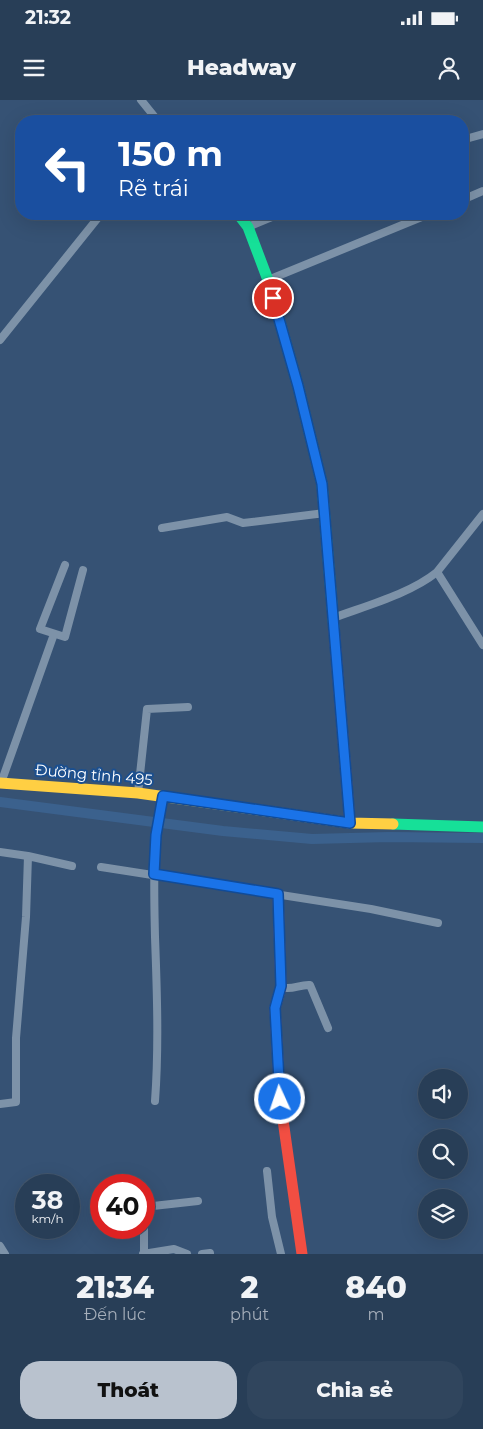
<!DOCTYPE html>
<html lang="vi">
<head>
<meta charset="utf-8">
<style>
	body { margin:0; font-family:Montserrat,sans-serif; background:#30455d; color:#f1f3f6; height:100vh; display:flex; flex-direction:column; font-size:19px; white-space:nowrap }
	* { box-sizing:border-box; margin:0 }
	p { font-size:16px; color:#a5aeba }
	.icon { flex:none; width:28px; height:28px; fill:none; stroke:currentColor; stroke-width:2; stroke-linecap:round; stroke-linejoin:round }
	.map { position:relative; height:1154px; overflow:hidden }
	.side { display:flex; flex-direction:column; background:#283e57; flex:1 }
	.side>* { flex:none }
	.top-card { position:absolute; left:15px; top:15px; width:454px; height:105px; border-radius:20px; box-shadow:0 5px 20px #0002,0 0 0 1px #44576d; background:#1a4fa0; color:#fff; overflow:hidden }
	.controls { position:absolute; left:418px; top:969px; display:grid; gap:10px }
	.controls a { display:grid; place-items:center; width:50px; height:50px; border-radius:50%; background:#283e57; box-shadow:0 5px 20px #0002,0 0 0 1px #44576d; font-size:25px }
	.speed { position:absolute; left:15px; top:1074px; display:flex; gap:10px; font-size:25px; font-weight:700; text-align:center }
	.speed>* { display:grid; place-content:center; width:65px; height:65px; border-radius:50%; background:#283e57; box-shadow:0 5px 20px #0002,0 0 0 1px #44576d; line-height:1 }
	.speed small { font-size:12px; font-weight:400 }
	.speed .limit { border:8px solid #d22; background:#fff; color:#111 }
	.pin { position:absolute; display:grid; place-items:center; width:42px; height:42px; color:#fff; margin:-21px; border:2px solid #fff; border-radius:50%; box-shadow:0 1px 5px #0007 }
	.me { position:absolute; width:55px; margin:-28px; rotate:357deg; stroke-linejoin:round; filter:drop-shadow(0 0 4px #0008) }
	.turn { display:flex; align-items:center; gap:18px; height:105px; padding:0 20px; font-size:22px }
	.turn .icon { width:65px; height:65px; stroke-width:2.5 }
	.turn b { display:block; font-size:35px; line-height:42px }
	.eta { display:flex; justify-content:space-evenly; align-items:center; height:85px; text-align:center }
	.eta b { font-size:30px; font-weight:800; line-height:35px }
	.primary-button { display:flex; gap:10px; margin-top:auto; padding:10px 20px }
	.primary-button a { flex:1; height:58px; border-radius:20px; background:#b9c2ce; color:#111; font-size:20px; font-weight:800; line-height:58px; text-align:center }
	.primary-button a+a { background:#30455d; color:#f1f3f6 }
	.status { display:flex; justify-content:space-between; align-items:center; height:35px; padding:0 25px; background:#283e57; direction:ltr }
	.status svg { height:14px; fill:currentColor }
	header { display:flex; justify-content:space-between; align-items:center; height:65px; padding:0 20px; background:#283e57; font-size:22px; font-weight:800 }
	.map>svg:first-child { display:block }
	.lines { fill:none; stroke-linecap:round; stroke-linejoin:round }
	.canal { stroke:#3b618d; stroke-width:10 }
	.street { stroke:#7d92a8; stroke-width:8 }
	.fast { stroke:#16e098; stroke-width:11 }
	.slow { stroke:#ffcf43; stroke-width:11 }
	.jam { stroke:#f24e42; stroke-width:11 }
	.route-casing { stroke:#114b97; stroke-width:12 }
	.route { stroke:#1a73e8; stroke-width:9 }
	.labels { text-anchor:middle; stroke-width:4; stroke-linejoin:round; paint-order:stroke }
	.street-label { font-size:15px; fill:#fff; stroke:#1b4f8f }
</style>
</head>
<body>
<div class="status"><b>21:32</b><svg viewBox="0 0 49 12"><path d="M0 12V9h3v3zM5 12V6h3v6zM10 12V3h3v9zM15 12V0h3v12zM26 1h20v11H26zM47 4h2v5h-2z"/></svg></div>
<header><svg class="icon" aria-label="menu" viewBox="0 0 24 24"><path d="M4 6h16M4 12h16M4 18h16"/></svg>Headway<svg class="icon" aria-label="person" viewBox="0 0 24 24"><circle cx="12" cy="8" r="4"/><path d="M4 21q1-7 8-7t8 7"/></svg></header>
<div class="map">
<svg width="483" height="1154" viewBox="0 0 483 1154">
	<rect width="100%" height="100%" fill="#365274"/>
	<g class="lines">
		<path class="canal" d="M0,702L223,731L312,739L389,737L483,738"/>
		<path class="street" d="M141,0L158,21
			M462,40L483,34
			M462,100L483,91
			M248,127L279,114
			M268,180L429,114
			M0,240L101,114
			M162,428L227,417L243,423L325,413
			M65,465L40,529L65,537L83,470
			M437,472L483,545
			M333,518C365,506 410,494 437,472L483,414
			M1,683L54,534
			M138,693L147,609L188,607
			M0,752L28,756L72,766
			M101,767L371,809L438,823
			M281,887C291,891 300,884 310,885L328,928
			M155,1001C159,947 157,891 155,837C154,789 152,742 163,696
			M0,1004L16,1002V938L26,817L28,756
			M267,1071L272,1117L281,1154
			M144,1107L198,1101
			M144,1128V1154
			M0,1146L5,1154
			M143,1154L174,1149L187,1154
			M202,1154L210,1153"/>
		<path class="fast" d="M238,114L248,127L268,180L298,286L322,384L334,529
			M393,724L483,727"/>
		<path class="slow" d="M0,683L138,693L350,723L393,724"/>
		<path class="jam" d="M334,529L350,723
			M278,794L281,887L275,908L280,999L302,1154"/>
	</g>
	<g class="lines">
		<defs>
			<path id="route" d="M273,198L298,286L322,384L350,723L163,696L156,735L154,774L278,794L281,886L275,908L280,999"/>
		</defs>
		<use href="#route" class="route-casing"/>
		<use href="#route" class="route"/>
	</g>
	<g class="labels">
		<g class="street-label">
			<text transform="translate(94 675) rotate(5)" y="5">Đường tỉnh 495</text>
		</g>
	</g>
</svg>
<div class="controls">
<a><svg class="icon" aria-label="sound" viewBox="0 0 24 24"><path d="M4 9h4l5-4v14l-5-4H4zM17 9q2 3 0 6"/></svg></a>
<a><svg class="icon" aria-label="search" viewBox="0 0 24 24"><circle cx="10" cy="10" r="6"/><path d="M15 15l6 6"/></svg></a>
<a><svg class="icon" aria-label="layers" viewBox="0 0 24 24"><path d="M12 4l9 5-9 5-9-5zM3 14l9 5 9-5"/></svg></a>
</div>
<div class="speed"><div>38<small>km/h</small></div><div class="limit">40</div></div>
<div class="pin" style="left:273px;top:198px;background:#d93025"><svg class="icon" aria-label="arrive" viewBox="0 0 24 24"><path d="M6 21V4h12l-3 4 3 4H6"/></svg></div>
<svg class="me" style="left:280px;top:999px" viewBox="-20 -20 40 40"><circle r="17" fill="#1a73e8" stroke="#fff" stroke-width="3"/><path d="M0-11L8 9 0 5-8 9z" fill="#fff"/></svg>
<div class="top-card">
<div class="turn"><svg class="icon" aria-label="left" viewBox="0 0 24 24"><path d="M17 20v-9H6M10 6l-5 5 5 5"/></svg><div><b>150 m</b>Rẽ trái</div></div>
</div>
</div>
<section class="side">
<div class="eta">
<div><b>21:34</b><p>Đến lúc</p></div>
<div><b>2</b><p>phút</p></div>
<div><b>840</b><p>m</p></div>
</div>
<div class="primary-button"><a>Thoát</a><a>Chia sẻ</a></div>
</section>
</body>
</html>
